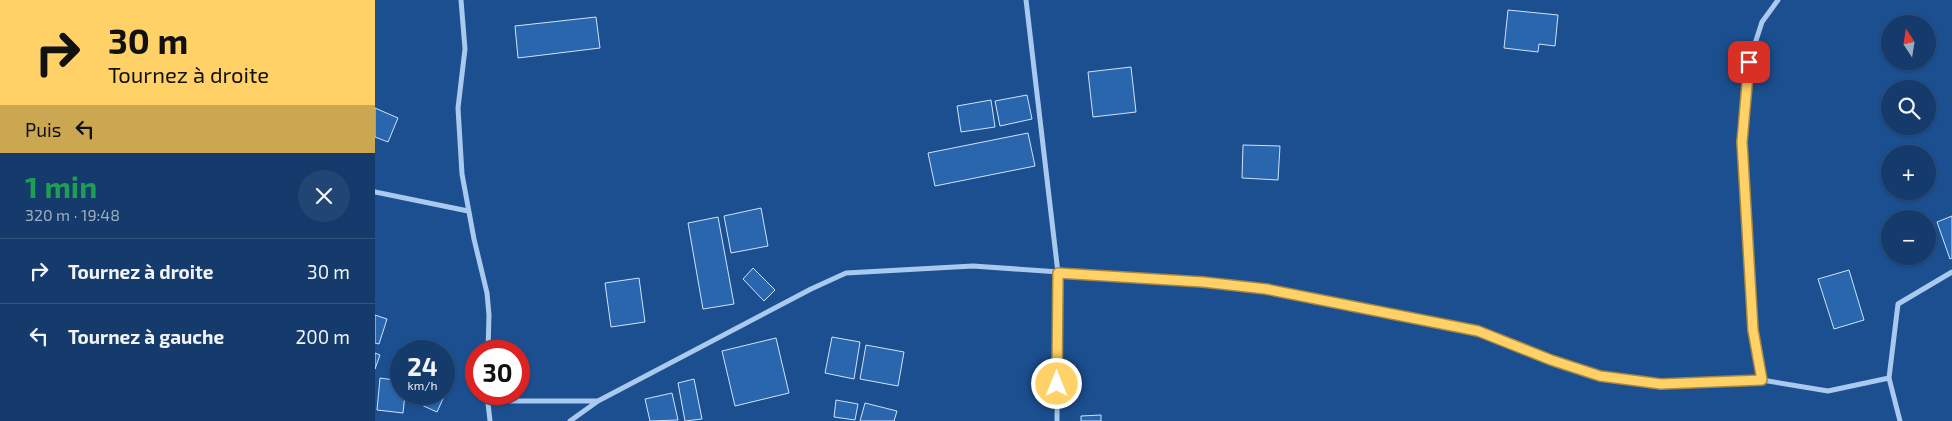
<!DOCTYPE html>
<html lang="fr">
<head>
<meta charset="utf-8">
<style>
	body { margin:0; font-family:"Exo 2",sans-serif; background:#214673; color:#f1f3f6; height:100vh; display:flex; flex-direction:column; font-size:19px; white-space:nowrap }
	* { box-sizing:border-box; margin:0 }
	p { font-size:16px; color:#9dadc1 }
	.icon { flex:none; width:28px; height:28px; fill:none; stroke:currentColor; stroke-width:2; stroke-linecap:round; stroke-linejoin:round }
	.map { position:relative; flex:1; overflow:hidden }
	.sheet { display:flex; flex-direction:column; background:#143b6b; width:375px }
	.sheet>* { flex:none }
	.guide { background:#ffd166; color:#111; overflow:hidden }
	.needle { width:32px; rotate:348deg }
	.buttons { position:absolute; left:1506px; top:15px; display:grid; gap:10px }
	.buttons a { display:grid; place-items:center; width:55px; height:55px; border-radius:50%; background:#143b6b; box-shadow:0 1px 4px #0004,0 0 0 1px #33557e; font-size:25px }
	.speed { position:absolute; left:15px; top:340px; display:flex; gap:10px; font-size:25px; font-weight:700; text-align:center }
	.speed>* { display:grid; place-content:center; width:65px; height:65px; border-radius:50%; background:#143b6b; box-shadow:0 1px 4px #0004,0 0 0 1px #33557e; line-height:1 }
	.speed small { font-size:12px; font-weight:400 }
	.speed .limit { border:8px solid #d22; background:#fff; color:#111 }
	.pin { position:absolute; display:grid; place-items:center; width:42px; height:42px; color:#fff; margin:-21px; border-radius:10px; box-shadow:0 2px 8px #0006 }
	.me { position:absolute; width:55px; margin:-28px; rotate:0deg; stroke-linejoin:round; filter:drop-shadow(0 0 4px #0008) }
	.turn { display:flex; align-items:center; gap:18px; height:105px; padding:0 25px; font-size:22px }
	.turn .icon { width:65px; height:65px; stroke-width:2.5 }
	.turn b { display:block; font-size:35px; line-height:42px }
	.then { display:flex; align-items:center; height:48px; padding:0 25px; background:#0003; gap:10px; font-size:19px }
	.round { display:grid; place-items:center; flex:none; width:52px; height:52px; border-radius:26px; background:#214673 }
	.summary { display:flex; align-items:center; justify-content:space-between; height:85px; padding:0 25px }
	h1 { font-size:30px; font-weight:700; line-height:38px; color:#1e9e55 }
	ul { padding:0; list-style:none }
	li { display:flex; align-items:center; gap:15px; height:65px; padding:0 25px; border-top:1px solid #33557e }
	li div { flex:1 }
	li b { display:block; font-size:19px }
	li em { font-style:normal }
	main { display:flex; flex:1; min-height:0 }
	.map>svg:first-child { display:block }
	.building { fill:#2a66ad; stroke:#cfe3fa }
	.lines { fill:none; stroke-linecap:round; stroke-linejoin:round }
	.street { stroke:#a9c9ee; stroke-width:5 }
	.route-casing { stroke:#a68842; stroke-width:12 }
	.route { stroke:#ffd166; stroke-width:9 }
</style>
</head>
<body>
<main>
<section class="sheet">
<div class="guide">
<div class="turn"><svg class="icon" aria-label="right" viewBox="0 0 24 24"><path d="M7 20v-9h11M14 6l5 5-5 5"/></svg><div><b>30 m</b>Tournez à droite</div></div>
<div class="then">Puis<svg class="icon" aria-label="left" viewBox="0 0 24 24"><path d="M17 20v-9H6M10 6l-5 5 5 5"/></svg></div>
</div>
<div class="summary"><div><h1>1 min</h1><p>320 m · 19:48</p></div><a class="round"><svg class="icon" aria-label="close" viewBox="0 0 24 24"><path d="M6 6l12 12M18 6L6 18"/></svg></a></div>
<ul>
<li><svg class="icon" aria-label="right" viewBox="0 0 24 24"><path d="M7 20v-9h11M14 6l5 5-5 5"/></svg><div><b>Tournez à droite</b></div><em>30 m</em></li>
<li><svg class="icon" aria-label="left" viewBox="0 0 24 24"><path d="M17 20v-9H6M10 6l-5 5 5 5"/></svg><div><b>Tournez à gauche</b></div><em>200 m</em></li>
</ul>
</section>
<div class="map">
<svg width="1577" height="421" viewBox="0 0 1577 421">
	<rect width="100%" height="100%" fill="#1b4f8f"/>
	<path class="building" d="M1133,10L1183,15L1180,46L1164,44L1163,52L1129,48Z
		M221,17L225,48L143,58L140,26Z
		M756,67L761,112L718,117L713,72Z
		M652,95L657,119L625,126L620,101Z
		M616,100L620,127L586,132L582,106Z
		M0,108L23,118L13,142L0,137Z
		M653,133L660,166L560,186L553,153Z
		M868,145L905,146L903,180L867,178Z
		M386,208L393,246L356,253L349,216Z
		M1577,216V258L1575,259L1562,222Z
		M343,217L359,304L328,309L313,223Z
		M378,268L400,290L389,301L368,279Z
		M1474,270L1489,320L1459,329L1443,279Z
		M264,278L270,322L236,327L230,283Z
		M0,315L12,319L4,344L0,343Z
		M457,337L485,342L479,379L450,373Z
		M401,338L414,393L360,406L347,351Z
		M491,345L529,352L523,386L485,379Z
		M0,353L5,355L0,369Z
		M5,378L26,381V394H30L28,413L2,410Z
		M319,379L327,419L310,421L303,383Z
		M69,391L71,392L62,412L42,403L46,394H69Z
		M297,393L303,420L275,421L270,399Z
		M461,400L483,404L480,420L459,417Z
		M490,403L522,411L519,421H485Z
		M726,415V421H706V416Z"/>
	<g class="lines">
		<path class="street" d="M86,0L90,49L83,108L87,174L99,239L112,293L114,315L113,351
			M651,0L683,273L682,421
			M0,192L93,211
			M1514,378L1523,304L1577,272
			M1387,380L1378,330L1367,142L1374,62L1387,22L1403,0
			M112,394L115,421
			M112,401H222
			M195,421L223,401L436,289L471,273L598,266L828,282L891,289L1103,331L1176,360L1225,376L1286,384L1387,380L1453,391L1514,378L1525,421"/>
	</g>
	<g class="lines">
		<defs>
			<path id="route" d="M682,384L683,273L828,282L891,289L1103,331L1176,360L1225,376L1286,384L1387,380L1378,330L1367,142L1374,62"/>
		</defs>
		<use href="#route" class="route-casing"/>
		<use href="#route" class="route"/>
	</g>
</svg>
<div class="buttons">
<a><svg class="needle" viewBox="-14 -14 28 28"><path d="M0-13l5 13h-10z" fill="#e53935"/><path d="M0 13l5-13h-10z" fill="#9dadc1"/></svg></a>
<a><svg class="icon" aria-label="search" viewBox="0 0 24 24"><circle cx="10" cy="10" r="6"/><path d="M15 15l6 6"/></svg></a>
<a>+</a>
<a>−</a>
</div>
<div class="speed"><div>24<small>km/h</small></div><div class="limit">30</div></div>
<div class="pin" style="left:1374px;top:62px;background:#d93025"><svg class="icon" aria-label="arrive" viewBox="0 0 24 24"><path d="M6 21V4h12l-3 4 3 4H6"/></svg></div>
<svg class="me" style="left:682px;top:384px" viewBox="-20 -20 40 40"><circle r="17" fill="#ffd166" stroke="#fff" stroke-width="3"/><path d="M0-11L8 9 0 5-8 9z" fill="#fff"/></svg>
</div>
</main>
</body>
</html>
